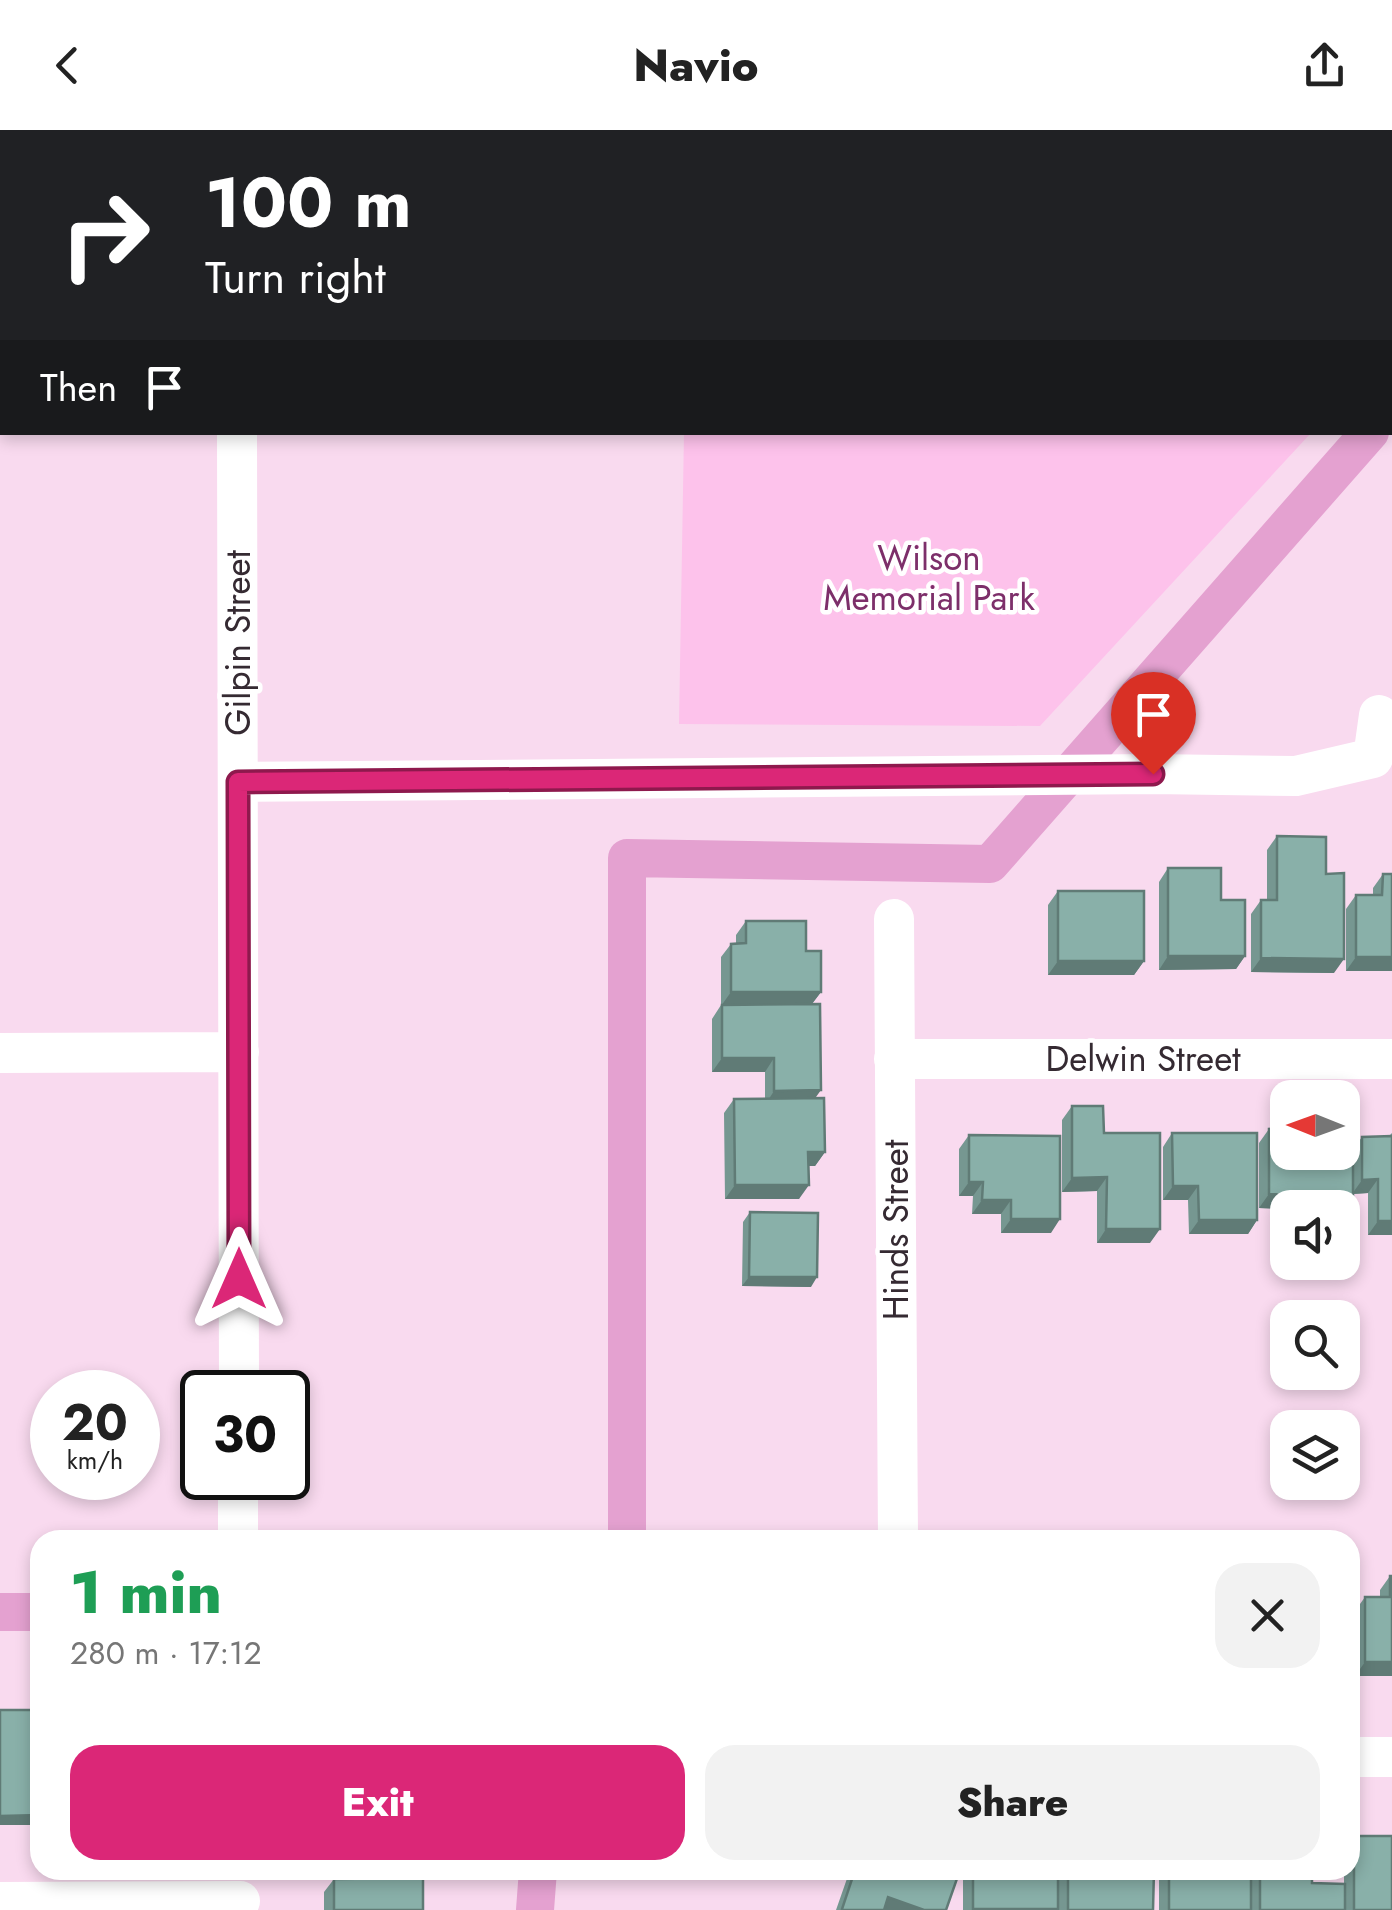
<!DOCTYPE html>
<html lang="en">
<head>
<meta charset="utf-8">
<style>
	body { margin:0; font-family:Jost,sans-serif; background:#f2f2f2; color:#222; height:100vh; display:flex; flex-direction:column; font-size:38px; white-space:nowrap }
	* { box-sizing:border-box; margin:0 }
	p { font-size:32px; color:#767676 }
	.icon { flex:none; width:55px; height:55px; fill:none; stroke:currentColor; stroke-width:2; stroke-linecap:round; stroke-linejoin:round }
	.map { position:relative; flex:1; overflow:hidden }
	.sheet { position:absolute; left:30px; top:1400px; width:1330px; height:350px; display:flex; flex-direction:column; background:#fff; border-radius:30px; box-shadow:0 5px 15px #0003 }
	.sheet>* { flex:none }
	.banner { position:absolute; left:0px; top:0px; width:1392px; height:305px; box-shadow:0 5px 15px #0003; background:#202124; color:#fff; overflow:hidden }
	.needle { width:65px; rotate:271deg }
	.controls { position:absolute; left:1270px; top:950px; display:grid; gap:20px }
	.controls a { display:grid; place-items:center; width:90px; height:90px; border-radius:20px; background:#fff; box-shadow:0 5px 15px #0003; font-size:50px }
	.speed { position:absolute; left:30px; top:1240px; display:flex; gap:20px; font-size:50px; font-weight:700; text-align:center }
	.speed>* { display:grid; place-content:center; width:130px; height:130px; border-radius:50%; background:#fff; box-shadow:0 5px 15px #0003; line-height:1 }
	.speed small { font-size:25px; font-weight:400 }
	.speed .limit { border:5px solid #111; border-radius:15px; background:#fff; color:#111 }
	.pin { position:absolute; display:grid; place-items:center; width:85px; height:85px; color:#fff; margin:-102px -42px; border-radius:50% 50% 50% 0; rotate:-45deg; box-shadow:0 0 10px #0007 }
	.pin .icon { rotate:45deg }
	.me { position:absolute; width:110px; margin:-55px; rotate:0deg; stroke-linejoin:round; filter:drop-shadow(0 0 8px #0008) }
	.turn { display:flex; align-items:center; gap:35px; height:210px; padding:0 40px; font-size:45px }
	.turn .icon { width:130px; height:130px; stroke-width:2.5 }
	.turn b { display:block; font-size:70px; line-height:85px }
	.then { display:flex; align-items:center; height:95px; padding:0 40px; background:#0003; gap:20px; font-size:38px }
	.round { display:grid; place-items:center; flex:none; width:105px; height:105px; border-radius:30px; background:#f2f2f2 }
	.head { display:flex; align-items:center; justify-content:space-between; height:170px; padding:0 40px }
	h1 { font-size:60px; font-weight:800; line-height:75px; color:#1e9e55 }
	.primary-button { display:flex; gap:20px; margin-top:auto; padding:20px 40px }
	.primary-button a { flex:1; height:115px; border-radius:30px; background:#db2777; color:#fff; font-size:40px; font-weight:800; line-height:115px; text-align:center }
	.primary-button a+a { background:#f2f2f2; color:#222 }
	header { display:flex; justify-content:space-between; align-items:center; height:130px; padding:0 40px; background:#fff; font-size:45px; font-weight:800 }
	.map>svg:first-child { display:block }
	.green { fill:#fdc2eb }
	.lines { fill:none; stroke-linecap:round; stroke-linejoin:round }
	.canal { stroke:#e4a1d0; stroke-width:38 }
	.minor { stroke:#fff; stroke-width:40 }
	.wall { fill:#769791 }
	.shaded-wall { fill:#607b76 }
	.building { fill:#89b0a9; stroke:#607b76; stroke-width:2.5 }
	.route-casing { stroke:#8e194d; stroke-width:25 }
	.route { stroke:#db2777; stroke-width:18 }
	.labels { text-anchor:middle; stroke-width:9; stroke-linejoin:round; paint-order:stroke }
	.park-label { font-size:35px; fill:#7d2f6a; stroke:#fff }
	.street-label { font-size:35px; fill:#352a32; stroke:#fff }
</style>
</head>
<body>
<header><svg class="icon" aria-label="back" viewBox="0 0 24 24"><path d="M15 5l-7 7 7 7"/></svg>Navio<svg class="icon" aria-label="share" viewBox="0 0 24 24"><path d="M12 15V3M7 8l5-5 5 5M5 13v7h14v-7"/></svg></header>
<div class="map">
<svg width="1392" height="1780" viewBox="0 0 1392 1780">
	<rect width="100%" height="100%" fill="#f9daef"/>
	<path class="green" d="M690,0H1392V215L1390,217V2H689Z
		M684,303V302L1311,303L1040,596L679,594Z"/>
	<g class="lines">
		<path class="canal" d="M1390,280L1392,278
			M627,1410V728L990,734L1370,302
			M0,1482H40
			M535,1780L538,1740"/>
		<path class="minor" d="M281,2L282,0
			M237,302L239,1262
			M239,652L1153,644L1296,646L1373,628L1379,585
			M894,789L898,1410
			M0,923L239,922
			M894,929H1392
			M238,1410V1348
			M1350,1627H1392
			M0,1772L240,1771"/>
	</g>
	<path class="wall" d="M1277,706L1326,744L1334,843L1251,842V784L1261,770H1267V720Z
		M1168,738L1221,770L1245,826L1236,839L1159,840V752Z
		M1383,744L1392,841H1346V779L1356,765H1373V758Z
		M1058,761L1144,831L1134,845H1048V775Z
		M746,791L806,821L821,862L812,874L815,968L825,1022L815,1036H808L799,1069H725L724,983L734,969H765V942H712V889L721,875V827L731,814L736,813V805Z
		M1072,976L1104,1003L1150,1113H1097V1061L1062,1062V990Z
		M1269,999L1288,1022L1353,1019L1362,1007L1389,1006L1392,1003V1105H1368V1063L1353,1064L1343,1118L1342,1078H1288V1118H1281V1079L1259,1078V1013Z
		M1172,1003L1257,1090L1248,1104H1189L1188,1070H1163V1017Z
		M969,1005L1051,1103H1001V1084H972L973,1066H959V1019Z
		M750,1082L811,1157L742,1156L743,1092Z
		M1390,1446H1392V1546H1355V1481L1365,1467H1380V1460Z
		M1354,1706L1392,1780H1159V1740H1312V1753L1344,1754V1740H1350V1711Z
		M295,1740H406L401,1748L423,1780H324V1762L334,1749H295Z
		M850,1740H960L946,1780H836Z
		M963,1740H1058L1057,1780H963Z
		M1059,1740H1154L1153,1780H1059Z"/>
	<path class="shaded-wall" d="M1168,826H1245L1236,839L1159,840Z
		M1356,827H1392V841H1346Z
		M1261,828L1344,829L1334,843L1251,842Z
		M1058,831H1144L1134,845H1048Z
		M731,862H821L811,875L721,876Z
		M722,928H774L765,942H712Z
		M821,960L811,974L765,975L774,961Z
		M808,1022H825L815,1036H798Z
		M1107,1047L1097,1061L1062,1062L1072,1048Z
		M1378,1049L1368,1063L1352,1064L1362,1050Z
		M969,1052H983L973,1066H959Z
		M735,1055H809L799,1069H725Z
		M1173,1056H1198L1188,1070H1163Z
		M1269,1064L1291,1065L1281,1079L1259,1078Z
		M982,1070H1011L1001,1084H972Z
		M1011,1089H1060L1051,1103H1001Z
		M1199,1090H1257L1248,1104H1189Z
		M1378,1091H1392V1105H1368Z
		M1106,1099H1160L1150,1113H1097Z
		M1342,1104L1353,1105L1343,1118H1342Z
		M749,1147H817L811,1157L742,1156Z
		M1365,1532H1392V1546H1355Z
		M40,1685L35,1695H0V1686Z
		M302,1740H406L400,1749H295Z
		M888,1767L924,1780H879Z"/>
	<path class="building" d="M1277,706L1326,707V744L1344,743V829L1261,828V770H1277Z
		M1168,738H1221V770H1245V826H1168Z
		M1383,744H1392V827H1356V765H1382Z
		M1058,761H1144V831H1058Z
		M746,791H806V821H821V862H731V814L746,813Z
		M820,874L821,960L774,961V928H722V875Z
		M824,968L825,1022H808L809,1055H735L734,969Z
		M1072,976H1103L1104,1003H1160V1099H1106L1107,1047L1072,1048Z
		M1288,998V1022H1342V1016H1353V1105L1342,1104V1078H1291V1065L1269,1064V999Z
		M1172,1003H1257V1090H1199L1198,1056H1173Z
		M969,1005L1060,1006V1089H1011V1070H982L983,1052H969Z
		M1392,1006V1091H1378V1049L1362,1050V1007Z
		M750,1082L818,1083L817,1147H749Z
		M1390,1446H1392V1532H1365V1467H1390Z
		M0,1580H40V1685L0,1686Z
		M1354,1706H1392V1780H1354Z
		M855,1740H960L946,1780H924L888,1767L884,1780H844L842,1779Z
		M973,1740H1058V1779H973Z
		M1068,1740H1154L1153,1780H1068Z
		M1169,1740H1251V1780H1169Z
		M1260,1740H1312V1753L1345,1754V1780H1260Z
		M423,1748V1780H334V1749Z"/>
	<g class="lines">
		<defs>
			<path id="route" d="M239,1149L238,652L1153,644"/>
		</defs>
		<use href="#route" class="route-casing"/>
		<use href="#route" class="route"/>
	</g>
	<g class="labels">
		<g class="park-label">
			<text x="929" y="440">Wilson<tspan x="929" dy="40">Memorial Park</tspan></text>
		</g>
		<g class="street-label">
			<text transform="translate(238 513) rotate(-90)" y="12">Gilpin Street</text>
			<text x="1143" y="941">Delwin Street</text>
			<text transform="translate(896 1100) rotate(-90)" y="12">Hinds Street</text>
		</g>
	</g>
</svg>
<div class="controls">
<a><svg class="needle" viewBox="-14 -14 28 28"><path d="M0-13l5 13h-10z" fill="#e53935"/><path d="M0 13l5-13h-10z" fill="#767676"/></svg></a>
<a><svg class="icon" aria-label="sound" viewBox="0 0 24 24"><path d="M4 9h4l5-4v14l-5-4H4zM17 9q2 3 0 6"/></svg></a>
<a><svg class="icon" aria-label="search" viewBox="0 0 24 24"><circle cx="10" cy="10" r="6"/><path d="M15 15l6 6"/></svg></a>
<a><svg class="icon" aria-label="layers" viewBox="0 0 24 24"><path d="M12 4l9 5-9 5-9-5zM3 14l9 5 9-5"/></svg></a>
</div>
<div class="speed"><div>20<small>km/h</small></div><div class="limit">30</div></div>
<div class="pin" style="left:1153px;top:644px;background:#d93025"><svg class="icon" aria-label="arrive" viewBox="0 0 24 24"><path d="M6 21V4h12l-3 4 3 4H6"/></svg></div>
<svg class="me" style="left:239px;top:1149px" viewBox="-20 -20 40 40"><path d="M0-17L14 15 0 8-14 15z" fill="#db2777" stroke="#fff" stroke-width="4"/></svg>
<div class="banner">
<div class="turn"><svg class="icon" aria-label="right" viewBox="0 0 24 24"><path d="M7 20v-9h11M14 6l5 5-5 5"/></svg><div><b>100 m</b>Turn right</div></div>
<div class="then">Then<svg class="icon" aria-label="arrive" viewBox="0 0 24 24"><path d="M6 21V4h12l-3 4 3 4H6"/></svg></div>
</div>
<section class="sheet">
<div class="head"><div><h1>1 min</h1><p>280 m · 17:12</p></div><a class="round"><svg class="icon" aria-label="close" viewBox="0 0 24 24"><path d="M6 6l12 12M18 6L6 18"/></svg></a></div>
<div class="primary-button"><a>Exit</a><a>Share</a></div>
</section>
</div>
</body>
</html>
